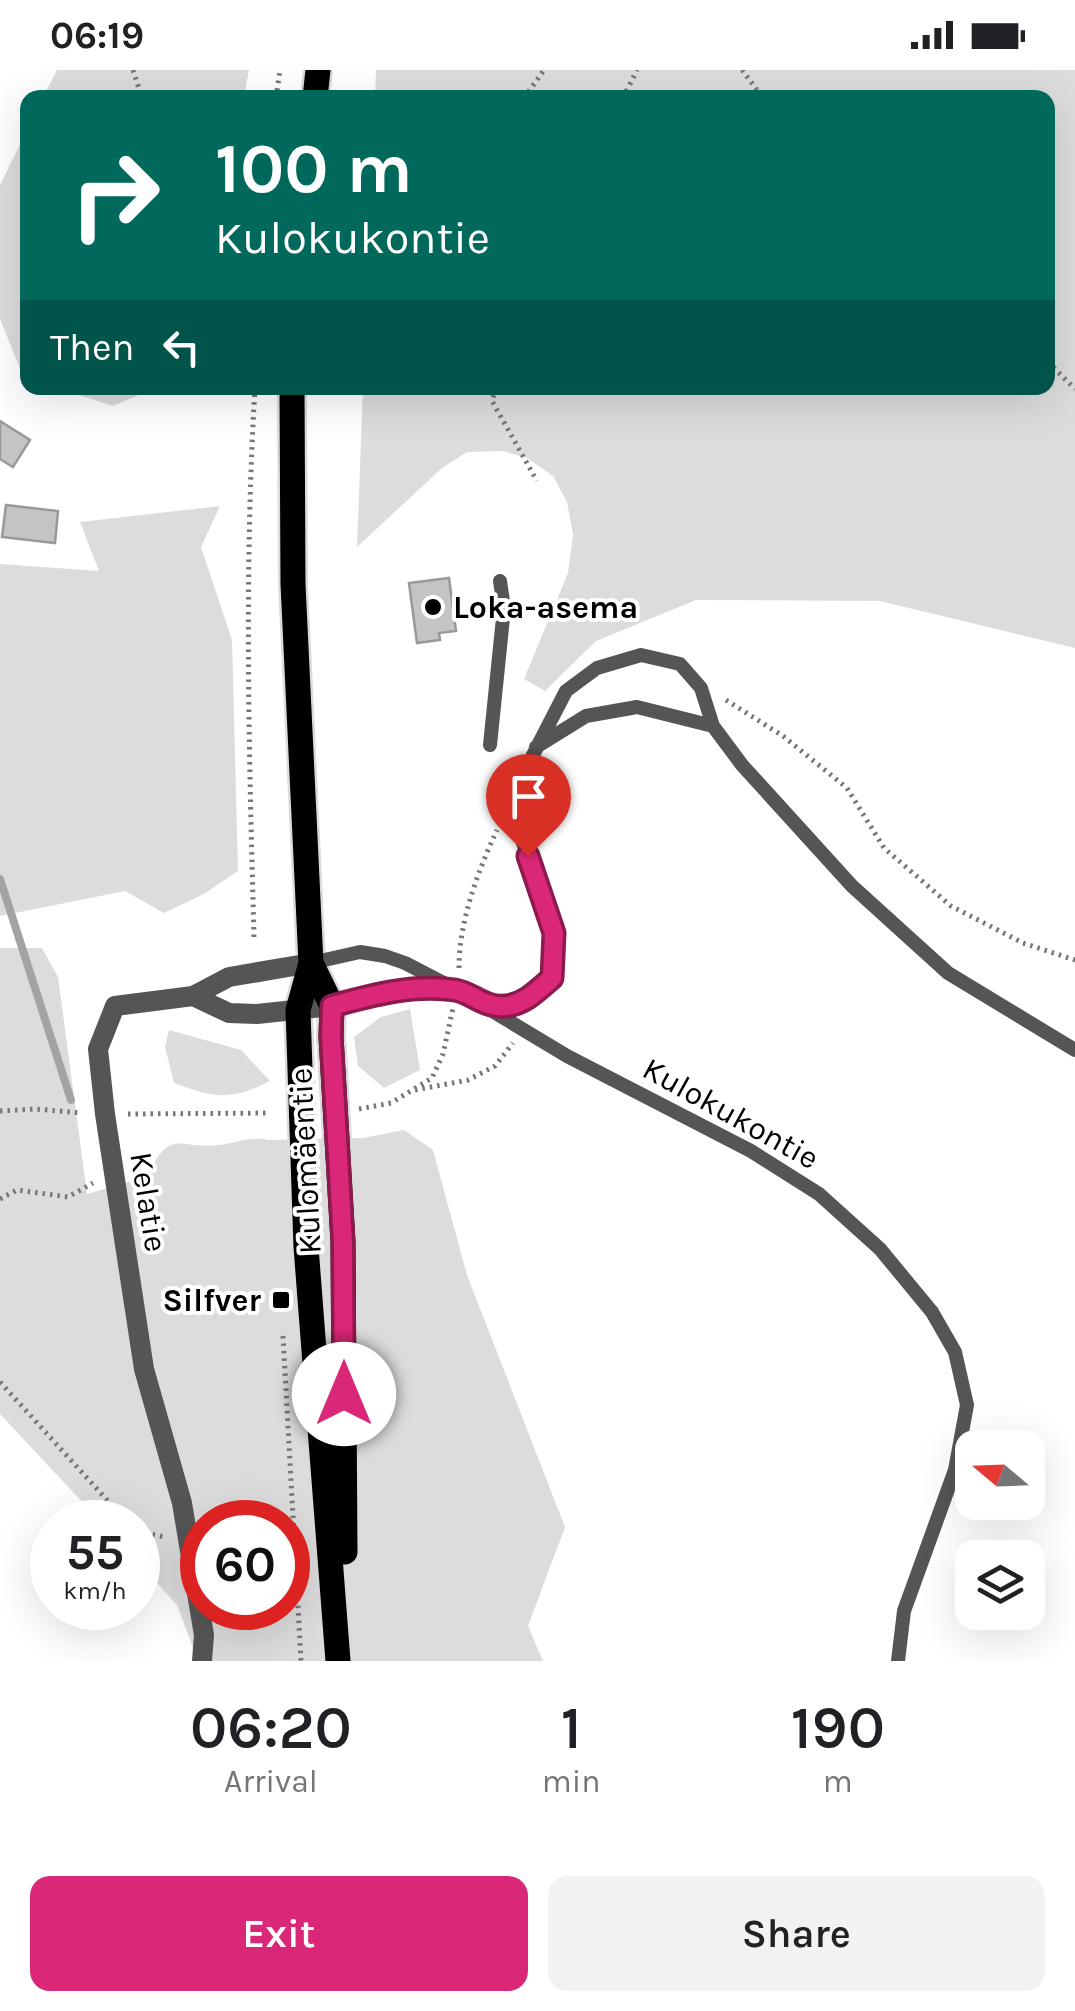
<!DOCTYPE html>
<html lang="en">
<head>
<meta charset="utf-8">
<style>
	body { margin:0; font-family:Karla,sans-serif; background:#f2f2f2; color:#202124; height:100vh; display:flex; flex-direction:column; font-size:38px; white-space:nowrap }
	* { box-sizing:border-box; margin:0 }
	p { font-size:32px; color:#757577 }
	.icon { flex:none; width:55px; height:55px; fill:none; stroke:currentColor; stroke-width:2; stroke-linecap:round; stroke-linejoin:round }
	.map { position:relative; height:1591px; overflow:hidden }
	.side { display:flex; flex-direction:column; background:#fff; flex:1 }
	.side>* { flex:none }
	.hud { position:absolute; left:20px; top:20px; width:1035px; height:305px; border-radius:20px; box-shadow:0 10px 40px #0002; background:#00695c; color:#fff; overflow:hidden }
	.needle { width:65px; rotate:289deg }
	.fabs { position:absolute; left:955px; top:1360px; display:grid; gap:20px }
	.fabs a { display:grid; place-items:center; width:90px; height:90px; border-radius:20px; background:#fff; box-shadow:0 10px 40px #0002; font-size:50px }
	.speed { position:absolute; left:30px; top:1430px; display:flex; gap:20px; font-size:50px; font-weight:700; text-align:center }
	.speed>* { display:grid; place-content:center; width:130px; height:130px; border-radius:50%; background:#fff; box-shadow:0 10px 40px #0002; line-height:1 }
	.speed small { font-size:25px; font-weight:400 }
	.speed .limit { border:15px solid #d22; background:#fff; color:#111 }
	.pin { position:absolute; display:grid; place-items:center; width:85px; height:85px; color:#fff; margin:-102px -42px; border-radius:50% 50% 50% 0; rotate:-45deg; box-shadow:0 0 10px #0007 }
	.pin .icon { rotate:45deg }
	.me { position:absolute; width:110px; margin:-55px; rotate:0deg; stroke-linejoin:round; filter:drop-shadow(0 0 8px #0008) }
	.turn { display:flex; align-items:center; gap:35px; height:210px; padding:0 30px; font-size:45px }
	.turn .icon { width:130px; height:130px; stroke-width:2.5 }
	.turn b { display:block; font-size:70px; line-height:85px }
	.then { display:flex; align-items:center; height:95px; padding:0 30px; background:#0003; gap:20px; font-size:38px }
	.eta { display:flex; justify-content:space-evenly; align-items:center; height:170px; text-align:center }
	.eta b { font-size:60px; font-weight:600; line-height:70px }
	.primary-button { display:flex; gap:20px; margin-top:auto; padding:20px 30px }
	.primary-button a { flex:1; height:115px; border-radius:20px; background:#db2777; color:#fff; font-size:40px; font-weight:600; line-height:115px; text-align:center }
	.primary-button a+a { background:#f2f2f2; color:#202124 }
	.status { display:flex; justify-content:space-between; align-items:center; height:70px; padding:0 50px; background:#fff; direction:ltr }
	.status svg { height:28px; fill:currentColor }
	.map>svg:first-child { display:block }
	.green { fill:#dcdcdc; fill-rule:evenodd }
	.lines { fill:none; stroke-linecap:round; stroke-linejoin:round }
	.stream { stroke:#a3a3a3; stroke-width:8 }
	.building { fill:#c4c4c4; stroke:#999; stroke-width:2.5 }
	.primary-casing { stroke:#dbdbdb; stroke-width:30 }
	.path { stroke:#777; stroke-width:5; stroke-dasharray:2.5 5; stroke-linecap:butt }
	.lane { stroke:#555; stroke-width:14 }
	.street { stroke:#555; stroke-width:20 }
	.primary { stroke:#000; stroke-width:25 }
	.route-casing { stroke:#8e194d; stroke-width:25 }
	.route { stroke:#db2777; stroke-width:18 }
	.poi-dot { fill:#000; stroke:#fff; stroke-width:4 }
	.labels { text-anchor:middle; stroke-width:8; stroke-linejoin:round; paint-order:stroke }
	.poi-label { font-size:32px; font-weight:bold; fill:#000; stroke:#fff; text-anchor:start }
	.street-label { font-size:32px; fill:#000; stroke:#fff }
</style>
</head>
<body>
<div class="status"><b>06:19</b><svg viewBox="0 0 49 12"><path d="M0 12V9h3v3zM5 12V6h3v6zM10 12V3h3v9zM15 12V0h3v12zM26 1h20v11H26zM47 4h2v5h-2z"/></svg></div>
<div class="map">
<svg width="1075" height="1591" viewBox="0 0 1075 1591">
	<rect width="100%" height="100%" fill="#fff"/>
	<path class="green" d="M57,0H249L244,27H43Z
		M376,0H1075V578L880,531L696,530L596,571L545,621L524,609L568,503L573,465L567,432L553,406L527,388L503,381L467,382L442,398L357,477L363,318H1048V28H375Z
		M27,60V307L23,306L0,249V115Z
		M57,318H155L113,336Z
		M220,436L201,477L232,570L238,801L204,824L164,843L125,821L0,846V494L99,501L80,452Z
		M0,878H42L58,907L87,1124L146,1107C173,1056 175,1080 220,1075C238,1072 251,1066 269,1070L363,1068L404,1060L433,1080L467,1205L565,1457L528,1556L543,1591H198L177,1535L138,1492V1452H101L0,1344ZM202,1452H288V1538H202Z
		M410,939L420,1000L384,1018L358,996L354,967L381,947Z
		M169,960L241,980L270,1011C231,1031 214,1028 174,1013L165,977Z"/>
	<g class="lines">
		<path class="stream" d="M0,809L71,1030"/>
	</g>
	<path class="building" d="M0,351L30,370L13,397L0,389Z
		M6,435L58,441L55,473L2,467Z
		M449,508L456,561L439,563L440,570L417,573L409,513Z"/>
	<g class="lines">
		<defs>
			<path id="primary" d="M315,28L318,0
				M292,318L293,514L311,893L298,940L306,1177L338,1591
				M311,893L332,936L331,967L343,1172L345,1482"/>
		</defs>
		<use href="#primary" class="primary-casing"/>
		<path class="path" d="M133,0L142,28
			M742,0L763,28
			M276,28L280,0
			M524,28L544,0
			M623,28L637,0
			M1048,292L1075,319
			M496,318L492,331L537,411
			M726,630L783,666L847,718L884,778L951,836L1023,873L1075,890
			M254,867C249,685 244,499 255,318
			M459,898C459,851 478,801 497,760
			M415,1020L468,1010L495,996L513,973
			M359,1039L391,1033L432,1008L443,984L453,938
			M0,1041L35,1039L82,1043
			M128,1044L270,1043
			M0,1129L17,1120L68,1127L93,1113
			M283,1266L301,1591
			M0,1312L127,1452
			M138,1461L164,1467"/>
		<path class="lane" d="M713,656L742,695L852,816L948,903L1075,980
			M490,675L504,538L500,511
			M311,893L360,882L385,886L405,893L459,921L567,986L751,1081L819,1124L880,1179L932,1242L955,1282L967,1335L955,1400L904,1541L898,1591
			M487,934C519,937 529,928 552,907L554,863L518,758L516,718L566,621L597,598L641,585L680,594L701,618L713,656L637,637L586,646L536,677
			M332,936L371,925L403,919L454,920"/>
		<path class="street" d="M193,926L229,943L257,944L332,936
			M202,1591L204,1565L182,1433L144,1299L105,1044L98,979L115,936L193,926L229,907L311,893"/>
		<use href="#primary" class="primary"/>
	</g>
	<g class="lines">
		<defs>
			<path id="route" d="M344,1324L343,1172L331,966L332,936C372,925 413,914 455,920C473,923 483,938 506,936C525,934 538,920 552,908L554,863L528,786"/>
		</defs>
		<use href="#route" class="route-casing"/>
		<use href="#route" class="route"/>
	</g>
	<g class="poi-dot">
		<circle cx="433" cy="537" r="10"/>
		<rect x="271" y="1220" width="20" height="20" rx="5"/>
	</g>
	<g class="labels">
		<g class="poi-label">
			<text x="453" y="548">Loka-asema</text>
			<text x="261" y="1241" text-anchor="end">Silfver</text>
		</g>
		<g class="street-label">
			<text transform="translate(731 1043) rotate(29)" y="11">Kulokukontie</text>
			<text transform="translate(305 1091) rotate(-93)" y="11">Kulomäentie</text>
			<text transform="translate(149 1132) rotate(81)" y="11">Kelatie</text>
		</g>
	</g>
</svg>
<div class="fabs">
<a><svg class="needle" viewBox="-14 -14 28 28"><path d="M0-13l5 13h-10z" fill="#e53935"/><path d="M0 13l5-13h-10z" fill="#757577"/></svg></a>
<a><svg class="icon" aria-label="layers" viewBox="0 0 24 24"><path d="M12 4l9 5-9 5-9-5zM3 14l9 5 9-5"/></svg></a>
</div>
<div class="speed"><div>55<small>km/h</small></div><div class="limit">60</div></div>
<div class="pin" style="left:528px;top:786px;background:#d93025"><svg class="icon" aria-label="arrive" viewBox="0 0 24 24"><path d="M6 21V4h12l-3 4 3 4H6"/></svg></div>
<svg class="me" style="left:344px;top:1324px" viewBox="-20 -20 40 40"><circle r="19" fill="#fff"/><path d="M0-13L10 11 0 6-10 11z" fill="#db2777"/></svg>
<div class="hud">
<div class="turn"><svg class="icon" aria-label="right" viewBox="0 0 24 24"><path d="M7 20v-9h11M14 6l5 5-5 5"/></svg><div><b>100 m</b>Kulokukontie</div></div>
<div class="then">Then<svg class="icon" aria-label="left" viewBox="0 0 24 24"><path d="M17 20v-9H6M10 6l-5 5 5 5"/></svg></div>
</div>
</div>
<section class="side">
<div class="eta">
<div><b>06:20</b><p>Arrival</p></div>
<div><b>1</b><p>min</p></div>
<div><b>190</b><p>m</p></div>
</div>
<div class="primary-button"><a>Exit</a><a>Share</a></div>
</section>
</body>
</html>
